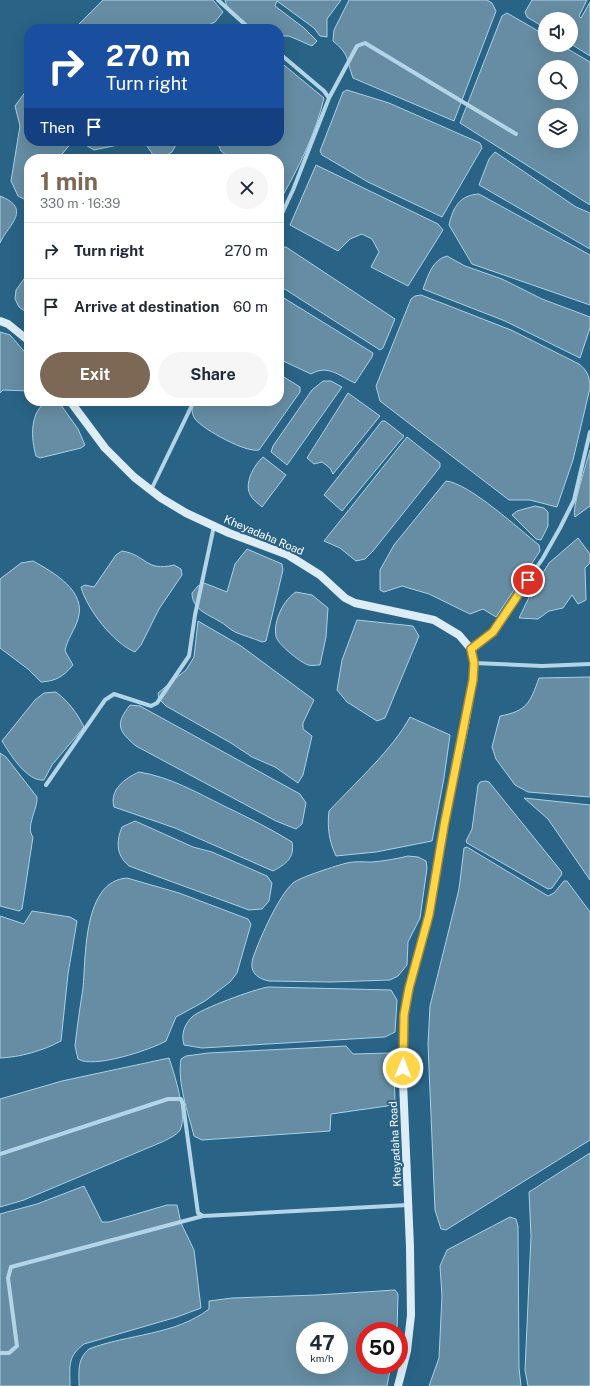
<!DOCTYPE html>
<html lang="en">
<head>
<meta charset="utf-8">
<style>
	body { margin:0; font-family:"Public Sans",sans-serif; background:#f6f6f7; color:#1f2937; height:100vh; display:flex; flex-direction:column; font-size:15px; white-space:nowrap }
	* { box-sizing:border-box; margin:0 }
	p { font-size:13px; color:#747a83 }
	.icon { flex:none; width:22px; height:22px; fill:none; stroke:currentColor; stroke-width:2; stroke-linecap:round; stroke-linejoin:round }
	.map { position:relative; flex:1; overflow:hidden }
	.sheet { position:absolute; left:24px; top:154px; width:260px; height:252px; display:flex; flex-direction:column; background:#fff; border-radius:16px; box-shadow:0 4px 16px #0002 }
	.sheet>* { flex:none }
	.top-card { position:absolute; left:24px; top:24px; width:260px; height:122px; border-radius:16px; box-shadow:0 4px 16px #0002; background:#1a4fa0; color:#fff; overflow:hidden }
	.fabs { position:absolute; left:538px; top:12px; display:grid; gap:8px }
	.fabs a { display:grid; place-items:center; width:40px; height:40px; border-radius:50%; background:#fff; box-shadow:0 4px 16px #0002; font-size:20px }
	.speed { position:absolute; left:296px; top:1322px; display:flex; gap:8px; font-size:20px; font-weight:700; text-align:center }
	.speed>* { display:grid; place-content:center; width:52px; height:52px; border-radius:50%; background:#fff; box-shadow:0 4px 16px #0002; line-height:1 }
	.speed small { font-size:10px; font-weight:400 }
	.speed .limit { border:6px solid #d22; background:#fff; color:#111 }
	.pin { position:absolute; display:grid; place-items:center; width:34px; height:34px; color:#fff; margin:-17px; border:2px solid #fff; border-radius:50%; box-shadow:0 1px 4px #0007 }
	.me { position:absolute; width:44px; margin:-22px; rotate:1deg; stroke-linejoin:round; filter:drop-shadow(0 0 3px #0008) }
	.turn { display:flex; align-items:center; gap:14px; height:84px; padding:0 16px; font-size:18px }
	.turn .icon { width:52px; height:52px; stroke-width:2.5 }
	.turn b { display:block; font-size:28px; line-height:34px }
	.then { display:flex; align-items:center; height:38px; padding:0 16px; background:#0003; gap:8px; font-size:15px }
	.round { display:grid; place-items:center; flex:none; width:42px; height:42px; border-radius:21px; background:#f6f6f7 }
	.summary { display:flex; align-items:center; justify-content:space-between; height:68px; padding:0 16px }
	h1 { font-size:24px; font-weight:700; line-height:30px; color:#7d6855 }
	.action { display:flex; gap:8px; margin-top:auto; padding:8px 16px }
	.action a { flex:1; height:46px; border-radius:24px; background:#7d6855; color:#fff; font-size:16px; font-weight:700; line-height:46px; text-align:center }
	.action a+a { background:#f6f6f7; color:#1f2937 }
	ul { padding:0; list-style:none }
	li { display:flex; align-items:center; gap:12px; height:56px; padding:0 16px; border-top:1px solid #e0e1e3 }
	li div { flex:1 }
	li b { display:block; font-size:15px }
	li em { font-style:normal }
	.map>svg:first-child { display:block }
	.water { fill:#668da3; stroke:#a8d2e8; fill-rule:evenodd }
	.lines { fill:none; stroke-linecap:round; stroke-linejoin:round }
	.street { stroke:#b4d5e7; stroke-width:4 }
	.secondary { stroke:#ddedf7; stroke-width:8 }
	.route-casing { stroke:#a68a30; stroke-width:10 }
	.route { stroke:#ffd54a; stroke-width:7 }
	.labels { text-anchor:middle; stroke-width:4; stroke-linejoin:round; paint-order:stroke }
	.street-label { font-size:11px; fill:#fff; stroke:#296385 }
</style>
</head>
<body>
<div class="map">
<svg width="590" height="1386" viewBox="0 0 590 1386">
	<rect width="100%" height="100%" fill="#296385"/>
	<path class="water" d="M103,0H213L223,12L215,22L200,29H85L79,24Z
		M225,0H341L327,19V37L320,36L314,28L277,1L275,6L304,28L317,41L312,46L289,36H279V29L249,28L227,7Z
		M349,0H487L492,3L496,11L454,121L353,78C346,59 350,55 333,41L334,30Z
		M532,0H587L579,16L581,18L590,2V56L571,44V19H545V28L527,17L525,12Z
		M507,13L545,35V45H561L590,62V205L460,123L502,16ZM545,67H571V93H545ZM545,115H571V141H545Z
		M279,61L324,98C316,132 300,165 283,195L279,196V159H231L221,151L217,141H279Z
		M29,87V141H78L72,142L58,159H29V198L24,199L18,196L11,181L20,126L15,106Z
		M347,90L389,103L480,143L482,148L442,217L368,182L322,155L320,151L343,92Z
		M79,141H178L172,152L162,158L154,156L144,142H132L94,150Z
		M495,152L576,207L590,213V249L479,185L489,159Z
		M316,165L438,224L443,230L408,286L371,267L379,252L372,239L362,234L350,239L338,251L290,225Z
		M479,194L590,255V305L472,264L449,225C453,207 460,195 479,194Z
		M0,196C33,209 8,225 0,243Z
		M286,247L395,319L383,348L380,350L280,286L279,248Z
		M447,256L465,266L502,279L542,299L590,317V328L580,358L505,321L423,289C428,276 432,260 447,256Z
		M29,272V314L19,307L15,299L16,290Z
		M279,295L373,353L372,357L355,383C339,376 328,364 311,374L279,359Z
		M421,295L511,330L579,364C587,370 590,377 590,388L573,460L557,507L530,500H509L380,401L376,386L411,299L415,296Z
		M0,332L10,335L29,357V391L3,390L0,393Z
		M279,374L300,387V392L259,450C246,453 204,430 195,419C191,413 192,407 193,401H279Z
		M323,381H331L342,387L287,465L271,452L273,446L312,390Z
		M348,393L380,416L333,474L330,468L322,462L314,464L307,458Z
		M48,401H58L78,429L85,445L81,448L40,458L36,456C31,439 29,411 48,401Z
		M382,421H385L404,436L342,511L324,495Z
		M407,437L440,463V467L373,551L365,559L356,561L340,548L324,541Z
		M590,450V506L575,517C571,510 587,462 590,450Z
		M263,457L286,475L262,507C259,504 253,500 251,496C243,484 254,465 263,457Z
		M446,481C469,483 520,530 539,545L540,551L496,617L483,609L470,614L429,594L402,586L384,592L380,590V570L394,545Z
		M535,506L544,508L548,512V526L541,540L536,539L512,515L517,511Z
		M578,538L590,554V563L585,568L586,600L578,604L572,595L563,608L549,611L538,619L519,618L534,587L549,563Z
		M247,549L282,564L283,570L266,641L262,642C253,638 244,636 235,632C229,629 225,624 219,621C207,614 192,609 192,593L198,586L204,583L227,592L235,564Z
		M122,551C147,555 145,572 174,565L181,569L182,575L159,609L141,645L135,652C113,643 87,609 81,587L85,585L94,587L116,555Z
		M33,561C53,572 87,591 78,619C75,630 67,639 65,651L73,665C63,677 56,681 41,682L28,669L0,648V579L21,563Z
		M296,592L312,595L328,608L326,637L320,665C317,665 311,666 308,665C300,662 277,644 276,636C273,621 284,599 296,592Z
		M357,620L413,626L419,636L385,718L377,721L347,702L337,690L342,660Z
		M198,621L241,646L314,700L303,723V729L312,736L303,775L298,783L275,767L252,757L231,743L166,706L159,699L158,693L186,670L194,657Z
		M590,677V797L528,792L515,785L496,759L492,747L500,716C527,711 530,703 539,678Z
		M56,692C69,702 77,713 84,727L52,765L44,780C27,782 10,754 2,741L35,700L44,693Z
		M130,705L140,706L300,794L306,803L302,824L296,829L276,821L136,746C118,731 115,724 130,705Z
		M410,717L450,735L444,778L432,841L376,852L336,856C329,841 327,827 329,811C354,784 393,749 410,717Z
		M0,753L6,757L37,797C38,809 25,827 33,837L22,909L19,911L0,906Z
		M139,772C170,777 196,792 224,806C247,817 271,829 292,842C295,858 286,864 273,871L175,828L114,807C109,790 125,778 139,772Z
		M486,781L489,782L561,871L562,874L552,888L548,889L467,843L466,841L472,829L478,785L480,782Z
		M524,798L590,805V880L548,819Z
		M135,821L193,847L212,852L267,876L272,883L269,901L262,909L249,910L129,866C116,855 116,842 122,827Z
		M467,847L548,896L554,893L564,881H567L590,912V1140L446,1230L441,1229L435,1210L428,1044L430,1006L459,889L464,848Z
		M408,856L418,857L426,861L427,868L420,918L408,942L407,965L398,976L390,980L331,982L269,981C255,978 248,970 254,955C261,936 278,897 293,883C298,878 338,865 347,863C355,861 364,862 372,862C384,861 396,859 408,856Z
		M127,878L179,893L248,919L251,924L237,973L230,982L205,1001L176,1017L166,1041C150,1050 93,1069 78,1059L75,1046C77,1027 80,1007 83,988C86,956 83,881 127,878Z
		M32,911L70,917L77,921L68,974L61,1041C42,1051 21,1057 0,1058V916L24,924Z
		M268,987L391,990L397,1000L395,1032L385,1037L202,1048L184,1045C181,1034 184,1025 192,1017C200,1009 255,989 268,987Z
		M346,1046L353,1054L391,1053L394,1069L395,1103L387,1106L331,1114L330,1131L202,1140L194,1136C188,1112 177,1083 181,1059L186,1056L208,1053Z
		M169,1058C174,1073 188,1116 180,1130C177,1135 168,1139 162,1142L24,1200L0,1207V1099L62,1081Z
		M590,1153V1386H528L525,1370L531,1236L529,1192Z
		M84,1186L102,1222H109L167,1205H177L181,1223L194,1250L201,1308L177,1317L84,1344C67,1357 70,1366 70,1386H0V1214L37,1204Z
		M510,1217L516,1219L518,1226L519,1368L521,1386H429L439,1358L442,1296L440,1266L447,1250Z
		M395,1290L398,1294L397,1331H365V1365H391L387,1386H79C79,1371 77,1359 89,1349C128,1334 176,1335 209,1309V1301L232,1298L317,1295ZM305,1331H339V1365H305Z"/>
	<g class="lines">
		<path class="street" d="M218,0L250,29
			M279,53L324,91L329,98L293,190L279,220
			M329,98L357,46L365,43L516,134
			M151,490L194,401
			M471,649L493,632L543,558L560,528L574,500L590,432
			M474,663L542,666L590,664
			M46,785L105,700L114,694L151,706L157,703L189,656L195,615L214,526
			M0,1154L168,1099H181L183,1104L198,1213L203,1216L408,1205
			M0,1353H9L17,1346L8,1278L11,1267L203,1216"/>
		<path class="secondary" d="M0,321L8,324L29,341
			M70,401L105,448L134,477L161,498L186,513L229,533L288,555L320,575L345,598L355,603L434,620L459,635L471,649L474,663L473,680L465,725L444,826L429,915L409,988L404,1015L403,1082L410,1247L411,1315L407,1351L398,1386"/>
	</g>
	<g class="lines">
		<defs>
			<path id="route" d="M403,1068L404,1015L409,988L429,915L444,826L473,680L474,663L471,649L493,632L528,580"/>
		</defs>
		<use href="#route" class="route-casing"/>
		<use href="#route" class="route"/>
	</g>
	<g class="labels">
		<g class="street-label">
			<text transform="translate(264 535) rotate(23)" y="4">Kheyadaha Road</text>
			<text transform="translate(395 1144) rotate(-93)" y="4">Kheyadaha Road</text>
		</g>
	</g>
</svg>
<div class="fabs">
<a><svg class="icon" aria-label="sound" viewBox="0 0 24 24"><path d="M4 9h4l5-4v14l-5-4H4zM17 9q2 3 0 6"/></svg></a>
<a><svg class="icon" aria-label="search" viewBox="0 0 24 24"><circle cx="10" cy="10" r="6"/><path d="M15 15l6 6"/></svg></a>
<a><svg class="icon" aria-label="layers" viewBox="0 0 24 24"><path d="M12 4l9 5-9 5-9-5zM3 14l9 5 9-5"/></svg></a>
</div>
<div class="speed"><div>47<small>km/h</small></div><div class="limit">50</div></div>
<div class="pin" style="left:528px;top:580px;background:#d93025"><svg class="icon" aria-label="arrive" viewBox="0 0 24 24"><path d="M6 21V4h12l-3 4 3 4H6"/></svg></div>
<svg class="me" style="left:403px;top:1068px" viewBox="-20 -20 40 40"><circle r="17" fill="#ffd54a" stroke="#fff" stroke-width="3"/><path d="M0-11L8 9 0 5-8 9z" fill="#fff"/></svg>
<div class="top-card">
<div class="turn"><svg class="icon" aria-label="right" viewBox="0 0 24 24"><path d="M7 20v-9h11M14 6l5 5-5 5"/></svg><div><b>270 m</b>Turn right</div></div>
<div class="then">Then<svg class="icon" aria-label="arrive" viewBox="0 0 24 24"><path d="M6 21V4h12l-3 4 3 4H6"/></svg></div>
</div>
<section class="sheet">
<div class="summary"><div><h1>1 min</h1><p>330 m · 16:39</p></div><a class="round"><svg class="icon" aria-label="close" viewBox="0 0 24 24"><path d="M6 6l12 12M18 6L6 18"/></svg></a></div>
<ul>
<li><svg class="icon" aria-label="right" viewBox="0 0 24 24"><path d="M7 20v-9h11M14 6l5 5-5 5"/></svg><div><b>Turn right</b></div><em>270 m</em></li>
<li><svg class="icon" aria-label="arrive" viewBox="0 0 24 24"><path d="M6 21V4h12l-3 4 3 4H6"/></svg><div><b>Arrive at destination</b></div><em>60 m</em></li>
</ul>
<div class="action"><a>Exit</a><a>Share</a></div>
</section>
</div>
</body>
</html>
